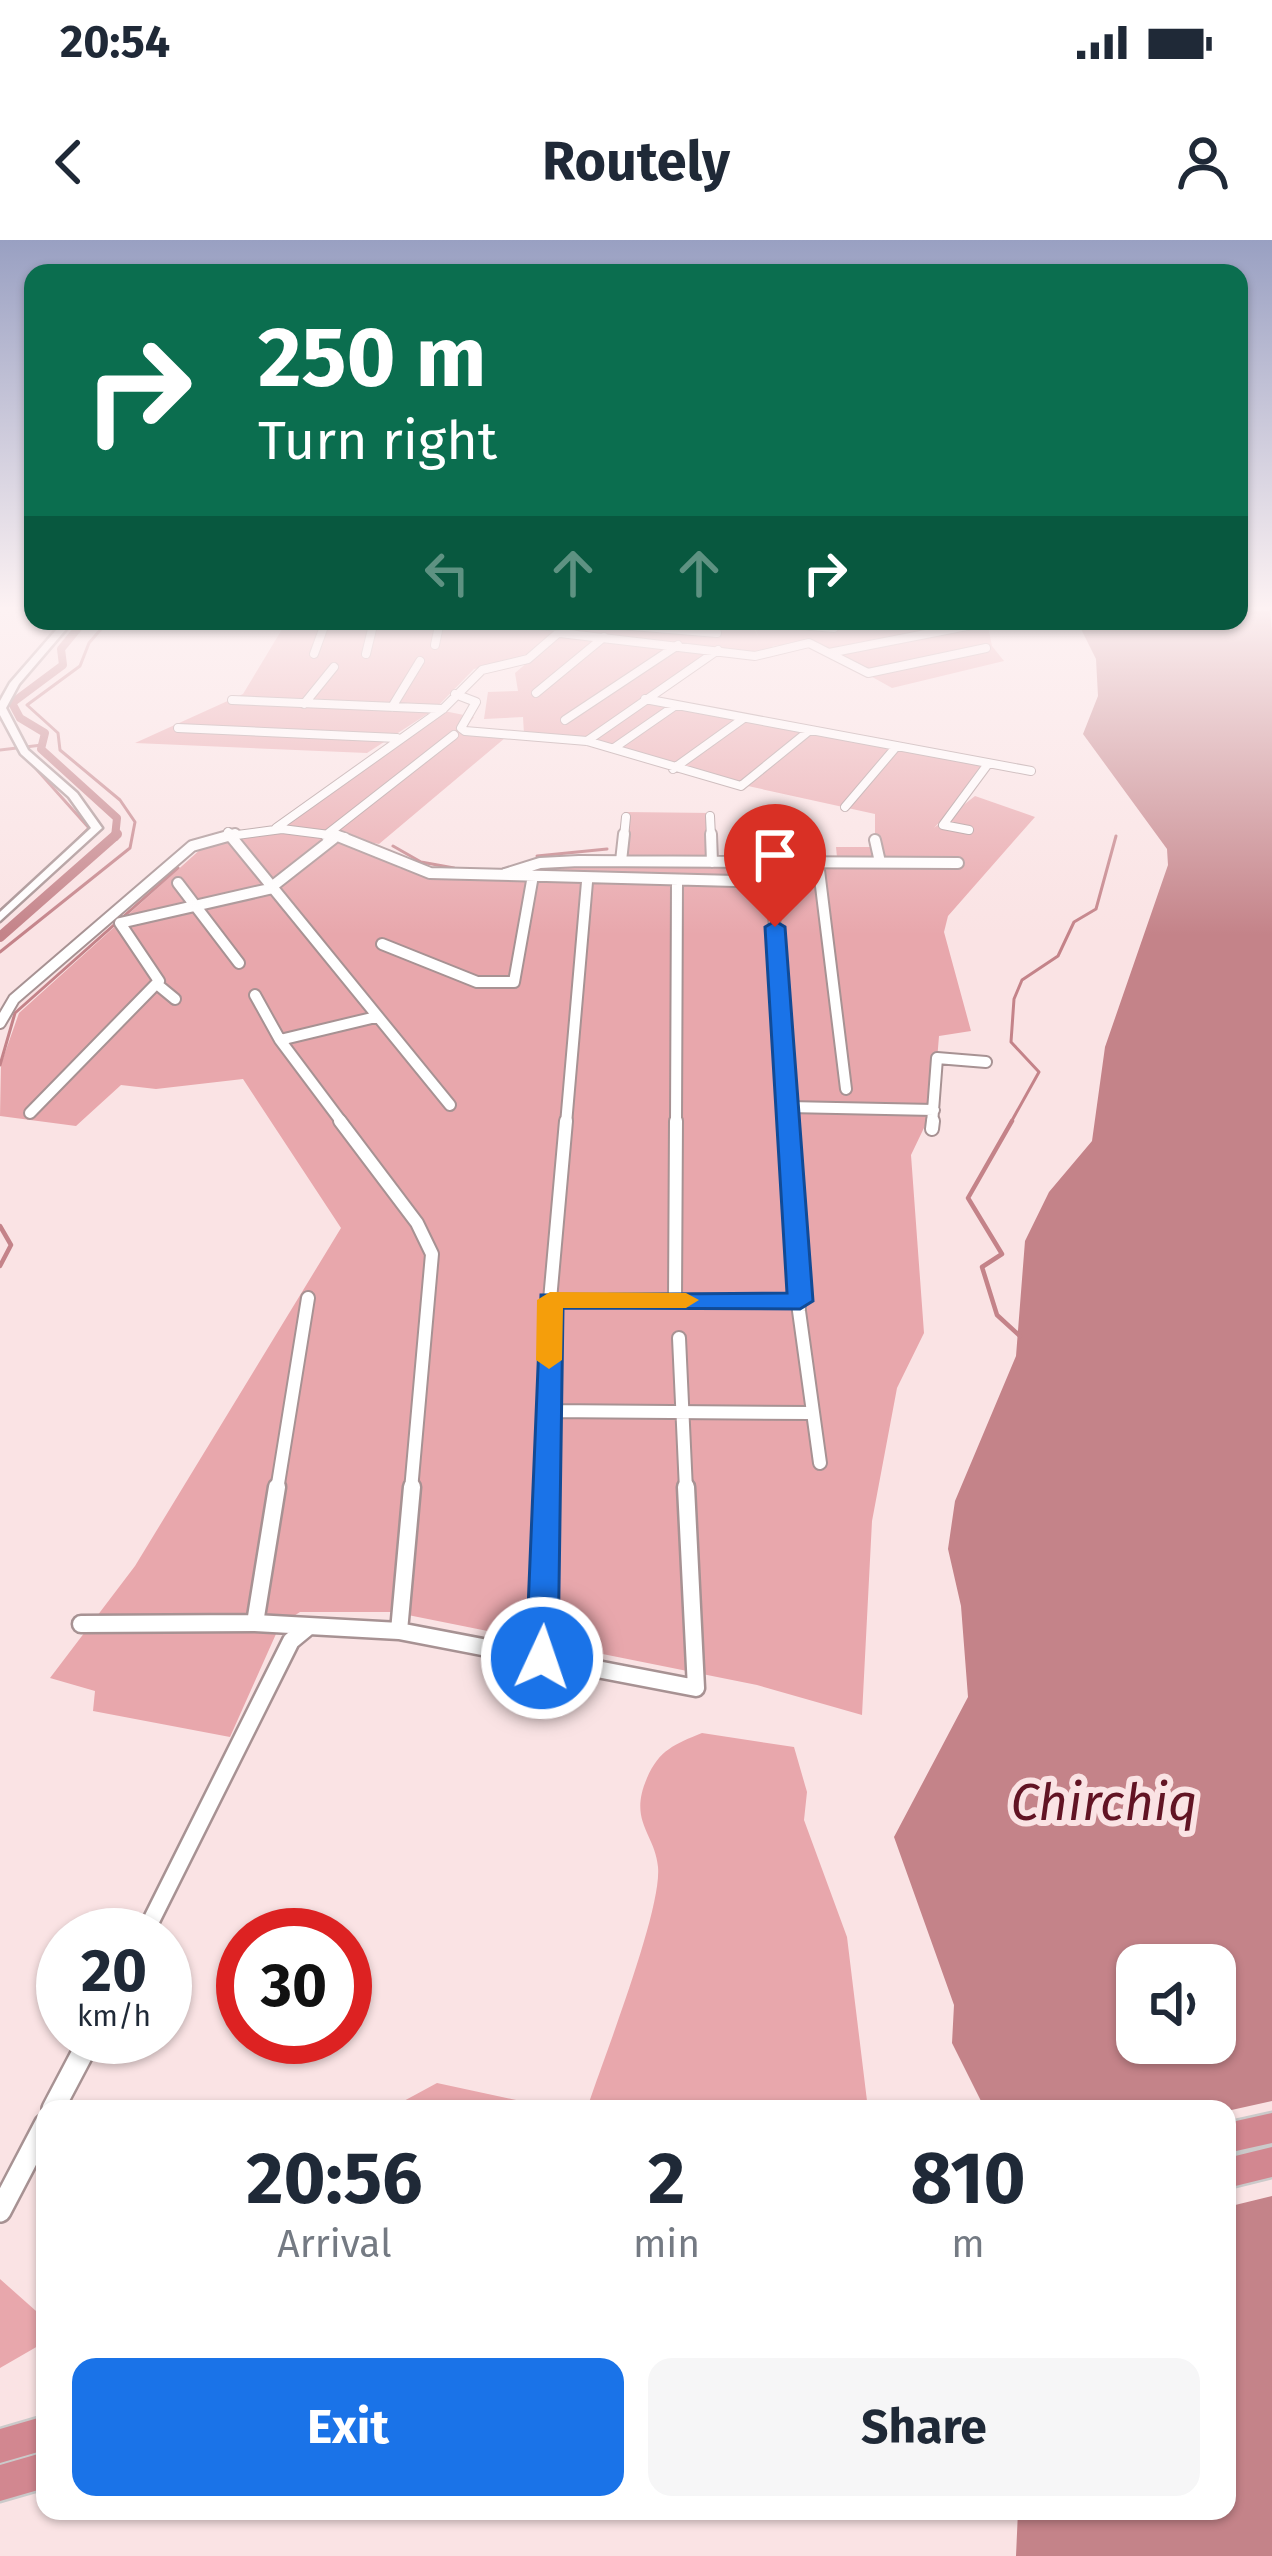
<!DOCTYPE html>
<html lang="en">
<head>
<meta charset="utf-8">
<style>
	body { margin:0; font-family:"Fira Sans",sans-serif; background:#f6f6f7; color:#1f2937; height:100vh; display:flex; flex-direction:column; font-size:45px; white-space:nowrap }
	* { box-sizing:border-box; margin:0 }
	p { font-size:39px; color:#747a83 }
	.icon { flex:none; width:66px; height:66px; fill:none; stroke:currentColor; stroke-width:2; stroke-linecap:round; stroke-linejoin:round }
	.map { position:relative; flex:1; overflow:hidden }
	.sheet { position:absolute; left:36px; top:1860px; width:1200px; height:420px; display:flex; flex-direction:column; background:#fff; border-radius:24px; box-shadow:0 3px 9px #0004 }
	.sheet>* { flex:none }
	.hud { position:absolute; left:24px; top:24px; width:1224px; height:366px; border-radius:24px; box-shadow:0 3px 9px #0004; background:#0b6e4f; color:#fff; overflow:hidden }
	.buttons { position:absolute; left:1116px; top:1704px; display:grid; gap:24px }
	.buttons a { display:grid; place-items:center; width:120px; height:120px; border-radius:24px; background:#fff; box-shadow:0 3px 9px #0004; font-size:60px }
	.speed { position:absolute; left:36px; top:1668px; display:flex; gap:24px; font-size:60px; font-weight:700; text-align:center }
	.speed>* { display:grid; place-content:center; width:156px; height:156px; border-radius:50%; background:#fff; box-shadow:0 3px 9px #0004; line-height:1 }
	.speed small { font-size:30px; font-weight:400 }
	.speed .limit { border:18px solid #d22; background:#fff; color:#111 }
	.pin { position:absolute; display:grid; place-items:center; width:102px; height:102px; color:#fff; margin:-123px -51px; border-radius:50% 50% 50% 0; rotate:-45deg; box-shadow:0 0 12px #0007 }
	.pin .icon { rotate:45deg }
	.me { position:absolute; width:132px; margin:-66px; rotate:3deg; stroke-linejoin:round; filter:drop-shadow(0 0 9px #0008) }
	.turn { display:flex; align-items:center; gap:42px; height:252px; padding:0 36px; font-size:54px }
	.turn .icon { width:156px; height:156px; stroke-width:2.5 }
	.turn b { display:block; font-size:84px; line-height:102px }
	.lanes { display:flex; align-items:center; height:114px; padding:0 36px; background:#0003; justify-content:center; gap:60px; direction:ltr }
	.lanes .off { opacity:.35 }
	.eta { display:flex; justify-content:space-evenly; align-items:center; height:204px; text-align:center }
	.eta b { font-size:72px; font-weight:700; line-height:84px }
	.button { display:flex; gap:24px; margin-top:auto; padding:24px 36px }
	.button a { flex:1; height:138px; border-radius:24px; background:#1a73e8; color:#fff; font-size:48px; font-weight:700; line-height:138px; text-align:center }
	.button a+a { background:#f6f6f7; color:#1f2937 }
	.status { display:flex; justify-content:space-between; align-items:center; height:84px; padding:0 60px; background:#fff; direction:ltr }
	.status svg { height:33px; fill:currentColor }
	header { display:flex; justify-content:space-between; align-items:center; height:156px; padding:0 36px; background:#fff; font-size:54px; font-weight:700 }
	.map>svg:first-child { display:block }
	.green { fill:#e8a7ac }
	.water { fill:#c48389; fill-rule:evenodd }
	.pier { fill:#fae3e4 }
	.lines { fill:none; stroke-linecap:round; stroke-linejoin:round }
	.stream-far1 { stroke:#c48389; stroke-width:3 }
	.stream { stroke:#c48389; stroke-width:4.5 }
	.canal-far1 { stroke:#c48389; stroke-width:8 }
	.canal { stroke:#c48389; stroke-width:10 }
	.minor-far4-casing { stroke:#a79293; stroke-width:10 }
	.minor-far3-casing { stroke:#a79293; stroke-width:14 }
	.minor-far2-casing { stroke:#a79293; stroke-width:16 }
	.minor-far1-casing { stroke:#a79293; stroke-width:21 }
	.minor-casing { stroke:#a79293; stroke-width:26 }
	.tertiary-casing { stroke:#a79293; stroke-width:5 }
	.trunk-casing { stroke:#cbcaca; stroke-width:5 }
	.minor-far4 { stroke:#fff; stroke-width:8 }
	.minor-far3 { stroke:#fff; stroke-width:10 }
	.minor-far2 { stroke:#fff; stroke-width:12 }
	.minor-far1 { stroke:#fff; stroke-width:16 }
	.minor { stroke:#fff; stroke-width:21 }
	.tertiary { fill:#fff; fill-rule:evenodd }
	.trunk { fill:#d28790; fill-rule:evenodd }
	.route { fill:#1a73e8; stroke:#114b97; stroke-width:3 }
	.slow { fill:#f59e0b }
	.labels { text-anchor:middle; stroke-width:12; stroke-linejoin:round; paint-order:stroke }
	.near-water-label { font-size:51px; font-style:italic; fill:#621424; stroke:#fae3e4 }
</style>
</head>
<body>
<div class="status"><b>20:54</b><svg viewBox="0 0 49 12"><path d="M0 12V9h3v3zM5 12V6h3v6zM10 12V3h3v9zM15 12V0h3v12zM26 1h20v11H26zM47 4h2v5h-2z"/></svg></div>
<header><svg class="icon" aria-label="back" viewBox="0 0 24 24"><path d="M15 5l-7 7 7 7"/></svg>Routely<svg class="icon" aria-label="person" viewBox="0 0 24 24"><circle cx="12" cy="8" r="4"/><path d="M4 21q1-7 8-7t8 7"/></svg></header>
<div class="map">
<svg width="1272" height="2316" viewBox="0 0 1272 2316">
	<rect width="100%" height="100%" fill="#fae3e4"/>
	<path class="green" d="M287,381H567L523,418L474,429L435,469L367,513L135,503L243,454Z
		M576,381H750L758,396L752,381H987L992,406L1004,421L892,448L811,403L772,406L781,414L763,418L720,410L649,463L991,527L934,588L975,556L1035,577L948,676L944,692L971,791L939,796L933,869L911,915L924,1093L897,1148L872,1281L862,1475L757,1445L393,1372H300L280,1385L230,1497L93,1471L95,1451L50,1438L135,1326L341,988L243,839L156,849L121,845L76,886L0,876L1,824L19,773L213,598L284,591L361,605L399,628L432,636L496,637L540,624L616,621L624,572L713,573V616L837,617L836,607H875V574L675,530L590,502L524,494L523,477L484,479L488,452L518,451L515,433Z
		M444,471L474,477L463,491L505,498L379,604L285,586Z
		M702,1493L794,1507L807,1552L804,1580L847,1697L868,1869H587C603,1819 662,1671 658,1627C655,1593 628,1582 647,1538C659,1510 675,1504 702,1493Z
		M437,1843L558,1869H389Z
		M0,2039L45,2079V2102L0,2128Z"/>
	<path class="water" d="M1239,371H1270L1272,391V2316H1016L1018,2271H1227V1869H985L952,1803L954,1765L894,1597L968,1457L961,1366L948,1309L955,1261L1016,1116L1025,1001L1049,952L1092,901L1105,807L1168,625L1167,609L1083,494L1098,456L1096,419L1077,381H1239ZM1137,1725H1215V1803H1137Z"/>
	<path class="pier" d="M1272,1861V1956L1227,1967V1871Z"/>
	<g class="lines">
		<path class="stream-far1" d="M0,510L42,505
			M30,522L89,588L49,627
			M393,606L421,622L454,628
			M537,616L607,609
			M0,671L23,651
			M0,712L130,608L135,582L120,560L60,510L58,493L27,465L80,426L89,403L108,381
			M0,825L15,773L178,628
			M1010,884L1039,832L1011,802L1014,759L1022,740L1058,716L1074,682L1096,669L1116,596"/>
		<path class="stream" d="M1012,881L968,958L1002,1014L982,1027L997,1075L1020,1096
			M0,986L11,1005L0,1026"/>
		<path class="canal-far1" d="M84,381L61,409L63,425L12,463L20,478L45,493L41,509L117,578L115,597"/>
		<path class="canal" d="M0,697L117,594"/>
		<defs>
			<path id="minor-far4" d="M460,381L567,387
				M756,381L834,388
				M560,393L755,416L809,403L868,433L986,408
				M435,405L440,381
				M829,413L987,382
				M314,414L326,381
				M366,414L374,381
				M536,453L604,397
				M455,454L476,462L461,488L465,491L587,501L741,546L810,490
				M645,459L1031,531
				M232,460L443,469
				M304,464L334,427
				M392,467L420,421
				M565,480L678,405
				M178,488L397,498
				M587,501L718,410
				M614,508L676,465
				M673,529L744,478
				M845,567L896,507
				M710,576L711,597
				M276,588L443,469L482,430L528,419L572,381L717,393
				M969,590L943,585L988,524
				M228,592L232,597
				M325,596L454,495
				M222,597L282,589L345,597
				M624,597L626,577"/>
			<path id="minor-far3" d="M229,594L450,865
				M333,594L430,633L772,642L787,884
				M711,594L712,622
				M875,600L880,622
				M621,621L624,594
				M818,622L846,849
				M505,634L540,623L579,621L958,623
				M178,643L239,723
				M382,704L477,742H514L532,641
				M158,745L175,759
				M255,755L280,800L343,884
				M0,783L14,759L192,606L235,594
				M280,800L376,777
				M788,867L934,870
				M30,873L159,741L120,683L269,649L334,598
				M566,884L587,642
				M676,884L677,641
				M932,884L937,818L986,822"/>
			<path id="minor-far2" d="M340,881L417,983L432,1014L411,1250
				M787,881L799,1071L820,1223
				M932,889L933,881
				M550,1060L800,1061
				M675,1060L676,881
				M679,1098L686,1250
				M548,1171L811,1173
				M277,1250L308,1058
				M546,1250L550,1060L566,881"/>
			<path id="minor-far1" d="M255,1383L277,1247
				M81,1384L255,1383L399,1391L696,1448L686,1247
				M399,1391L412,1247
				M542,1418L546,1247
				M144,1695L291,1401L308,1387"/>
			<path id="minor" d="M53,1869L91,1797
				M0,1971L45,1885"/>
			<path id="tertiary" d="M64,381H73L19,444L6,468L28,510L77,553L102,588L0,681V672L91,588L69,557L21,514L0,475V461L10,443Z"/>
			<path id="trunk" d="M1272,1873V1903L1227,1913V1883Z
				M1272,1907V1937L1227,1948V1918Z
				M45,2176V2210L0,2223V2189Z
				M45,2212V2248L0,2261V2225Z"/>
		</defs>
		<use href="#minor-far4" class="minor-far4-casing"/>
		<use href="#minor-far3" class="minor-far3-casing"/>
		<use href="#minor-far2" class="minor-far2-casing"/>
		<use href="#minor-far1" class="minor-far1-casing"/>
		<use href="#minor" class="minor-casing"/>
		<use href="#tertiary" class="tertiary-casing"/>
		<use href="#trunk" class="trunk-casing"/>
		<use href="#minor-far4" class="minor-far4"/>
		<use href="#minor-far3" class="minor-far3"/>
		<use href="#minor-far2" class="minor-far2"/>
		<use href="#minor-far1" class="minor-far1"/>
		<use href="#minor" class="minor"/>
		<use href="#tertiary" class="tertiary"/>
		<use href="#trunk" class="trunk"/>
	</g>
	<linearGradient id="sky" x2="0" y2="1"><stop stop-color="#99a0c2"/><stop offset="0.53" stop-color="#fdf2f3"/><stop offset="1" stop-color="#fdf2f3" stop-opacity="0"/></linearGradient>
	<rect width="1272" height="695" fill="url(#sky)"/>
	<path class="route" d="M775,681L785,687L813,1061L800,1069L563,1068L558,1418L542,1430L531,1427L526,1418L541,1055L787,1053L765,687Z"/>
	<path class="slow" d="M550,1052L686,1053L699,1060L686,1068H563L562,1120L549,1129L536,1120L537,1060Z"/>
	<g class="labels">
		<g class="near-water-label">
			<text x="1104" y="1580">Chirchiq</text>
		</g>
	</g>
</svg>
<div class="buttons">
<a><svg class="icon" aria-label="sound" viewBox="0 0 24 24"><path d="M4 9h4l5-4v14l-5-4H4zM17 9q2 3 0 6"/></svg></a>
</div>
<div class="speed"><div>20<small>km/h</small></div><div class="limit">30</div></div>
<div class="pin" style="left:775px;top:687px;background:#d93025"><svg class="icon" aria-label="arrive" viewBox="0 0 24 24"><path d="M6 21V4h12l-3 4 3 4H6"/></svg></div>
<svg class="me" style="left:542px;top:1418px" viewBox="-20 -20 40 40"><circle r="17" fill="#1a73e8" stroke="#fff" stroke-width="3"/><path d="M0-11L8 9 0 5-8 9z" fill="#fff"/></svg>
<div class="hud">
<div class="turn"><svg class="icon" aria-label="right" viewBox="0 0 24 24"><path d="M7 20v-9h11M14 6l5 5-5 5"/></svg><div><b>250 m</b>Turn right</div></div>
<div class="lanes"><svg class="icon off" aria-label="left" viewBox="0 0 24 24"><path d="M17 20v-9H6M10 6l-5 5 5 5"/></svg><svg class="icon off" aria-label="ahead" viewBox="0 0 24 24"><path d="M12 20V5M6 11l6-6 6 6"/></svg><svg class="icon off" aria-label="ahead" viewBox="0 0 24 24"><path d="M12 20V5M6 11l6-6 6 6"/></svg><svg class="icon" aria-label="right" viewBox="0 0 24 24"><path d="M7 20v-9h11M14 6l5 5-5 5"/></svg></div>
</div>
<section class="sheet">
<div class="eta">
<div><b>20:56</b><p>Arrival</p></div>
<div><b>2</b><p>min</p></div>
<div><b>810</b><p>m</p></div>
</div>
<div class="button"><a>Exit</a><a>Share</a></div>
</section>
</div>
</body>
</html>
